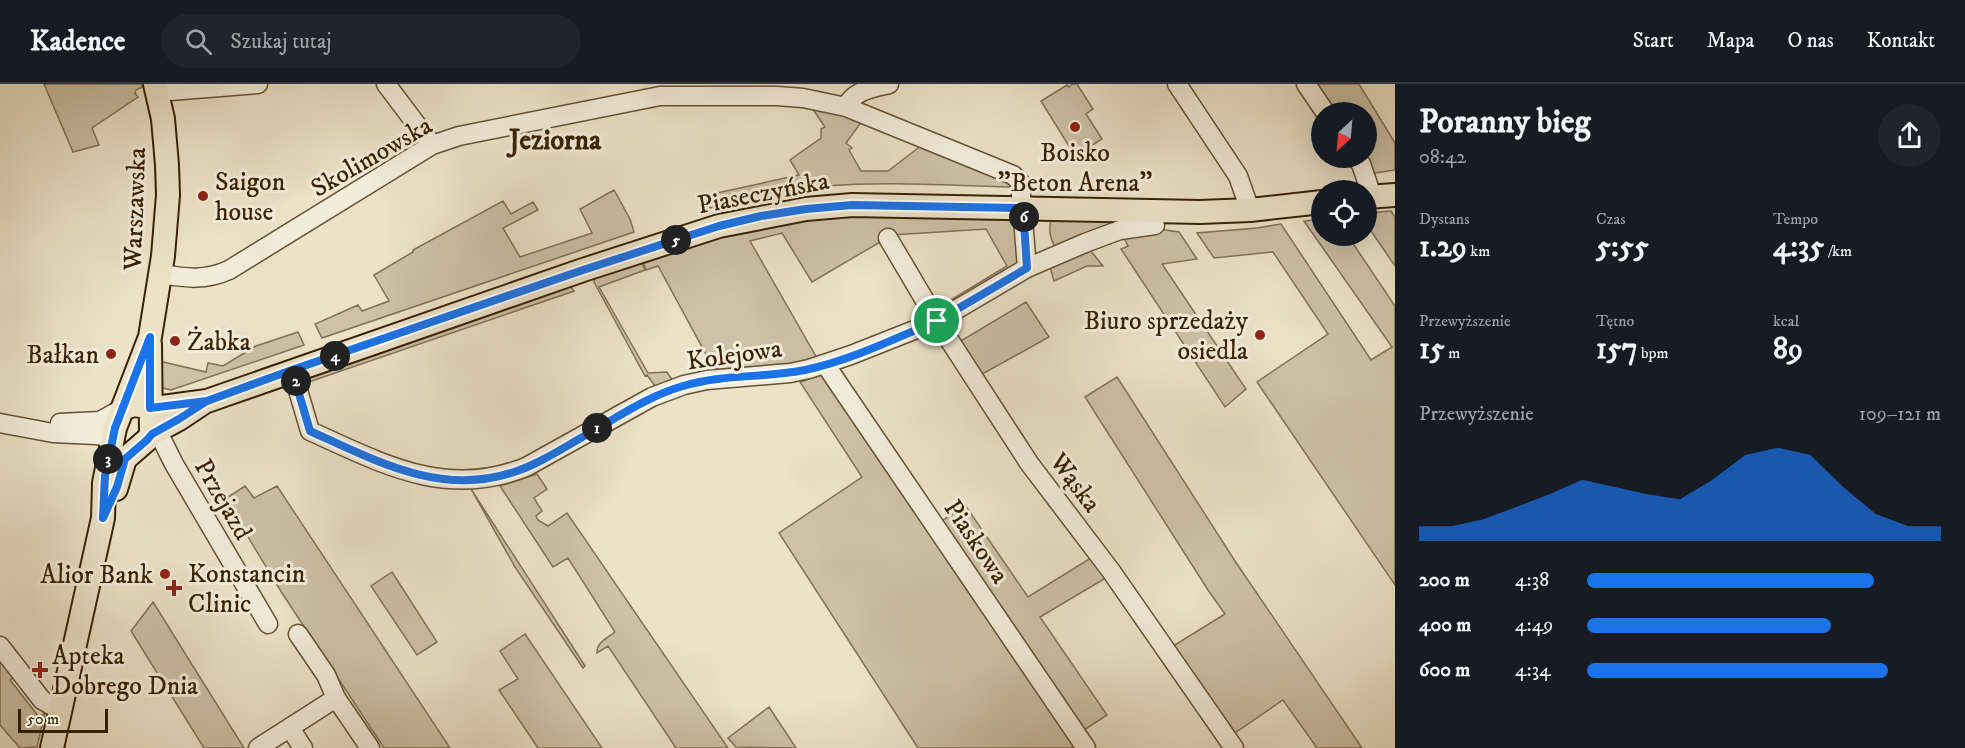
<!DOCTYPE html>
<html lang="pl">
<meta charset="utf-8">
<style>
body{margin:0;font-family:"IM FELL DW Pica",serif;background:#20242c;color:#f1f3f6;height:100vh;display:flex;flex-direction:column;font-size:22px;white-space:nowrap}
*{box-sizing:border-box;margin:0}
p{font-size:20px;color:#9ea1a6}
.icon{flex:none;width:33px;height:33px;fill:none;stroke:currentColor;stroke-width:2;stroke-linecap:round;stroke-linejoin:round}
.map{position:relative;flex:1;overflow:hidden}
.details{display:flex;flex-direction:column;background:#171b24;width:570px}
.details>*{flex:none}
.needle{width:39px;rotate:206deg}
.fabs{position:absolute;left:1311px;top:18px;display:grid;gap:12px}
.fabs a{display:grid;place-items:center;width:66px;height:66px;border-radius:50%;background:#171b24;box-shadow:0 6px 24px #0002;font-size:30px}
.scale{position:absolute;left:18px;bottom:15px;width:90px;box-sizing:border-box;padding-left:6px;border:3px solid #382203;border-top:0;font-size:16px;line-height:21px;white-space:nowrap;color:#382203;-webkit-text-stroke:4px #f2ecdb;paint-order:stroke}
.pin{position:absolute;display:grid;place-items:center;width:51px;height:51px;color:#fff;margin:-26px;border:3px solid #fff;border-radius:50%;box-shadow:0 2px 6px #0007}
.km{position:absolute;width:30px;height:30px;margin:-15px;border-radius:50%;background:#222;color:#fff;font-size:16px;line-height:30px;text-align:center}
.round{display:grid;place-items:center;flex:none;width:63px;height:63px;border-radius:32px;background:#20242c}
.headline{display:flex;align-items:center;justify-content:space-between;height:102px;padding:0 24px}
h1{font-size:33px;font-weight:700;line-height:45px}
.metrics{display:grid;grid-template-columns:repeat(3,1fr);gap:9px;height:102px;padding:6px 24px}
.metrics div{display:grid;align-content:center}
.metrics b{font-size:30px;font-weight:700}
.metrics small{font-size:16px;font-weight:400}
.metrics p{font-size:16px}
.chart{height:168px;padding:12px 24px}
.chart p{display:flex;justify-content:space-between}
.chart svg{width:100%;height:108px;margin-top:6px;fill:#1a73e8;opacity:.7}
ul{padding:0 24px;list-style:none;font-size:20px}
li{display:grid;grid-template-columns:96px 72px 1fr;align-items:center;height:45px}
li i{height:15px;border-radius:8px;background:#1a73e8}
header{display:flex;align-items:center;gap:36px;box-sizing:border-box;height:84px;padding:0 30px;background:#171b24;border-bottom:2px solid #363941}
header strong{font-size:28px}
nav{display:flex;gap:33px;margin-inline-start:auto;font-size:21px}
.search{width:420px;height:54px;background:#20242c;display:flex;align-items:center;gap:15px;box-sizing:border-box;padding:0 21px;border-radius:33px;color:#9ea1a6;font-size:22px}
main{display:flex;flex:1;min-height:0}
.map>svg:first-child{display:block}
.green{fill:#cdc1a7;stroke:#827255;stroke-width:1.5}
.lines{fill:none;stroke-linecap:round;stroke-linejoin:round}
.minor-casing{stroke:#655234;stroke-width:21}
.major-casing{stroke:#382203;stroke-width:26}
.minor{stroke:#f2ecdb;stroke-width:18}
.major{stroke:#ebe2c8;stroke-width:22}
.route-casing{stroke:#fff;stroke-width:12}
.route{stroke:#1a73e8;stroke-width:8}
.poi-dot{fill:#8f2418;stroke:#f2ecdb;stroke-width:2}
.labels{text-anchor:middle;stroke-width:6;stroke-linejoin:round;paint-order:stroke}
.poi-label{font-size:26px;fill:#382203;stroke:#f2ecdb;text-anchor:start}
.street-label{font-size:26px;fill:#382203;stroke:#f2ecdb}
.quarter-label{font-size:28px;font-weight:bold;fill:#382203;stroke:#f2ecdb}
</style>
<header>
<strong>Kadence</strong>
<div class="search"><svg class="icon" aria-label="search" viewBox="0 0 24 24"><circle cx="10" cy="10" r="6"/><path d="M15 15l6 6"/></svg>Szukaj tutaj</div>
<nav><a>Start</a><a>Mapa</a><a>O nas</a><a>Kontakt</a></nav>
</header>
<main>
<div class="map">
<svg width="1395" height="664" viewBox="0 0 1395 664">
<rect width="100%" height="100%" fill="#ebe2c8"/>
<filter id="stains"><feTurbulence type="fractalNoise" baseFrequency=".00333" numOctaves="4"/><feColorMatrix values="0 0 0 0 .2 0 0 0 0 .09 0 0 0 0 .02 0 0 0 .5 -.17"/></filter>
<radialGradient id="worn" r=".72"><stop offset=".6" stop-color="#630" stop-opacity="0"/><stop offset="1" stop-color="#630" stop-opacity=".3"/></radialGradient>
<path class="green" d="M44 0H141L142 3 136 6 135 9 138 13 92 44 99 61 73 68Z
M1073 0H1077L1093 25 1086 30 1102 55 1075 72 1041 17 1067 1 1069 3Z
M1310 0H1359L1395 59V86L1369 90 1366 74V28H1329Z
M810 21 863 36 846 59 852 64 849 66 861 87H888L922 61 1012 98 1015 103C953 102 889 97 827 102 787 104 748 116 710 124L703 112 799 91 790 76 821 54V45L825 43Z
M614 106 630 135 634 148 322 254 315 240 358 221 362 227 389 217 374 191 413 168V166L503 117 511 130 533 118 538 126 503 144 520 173 592 149 580 125Z
M1391 127 1395 133V182L1367 141V129Z
M824 131 1015 134 1018 181 940 226 936 221 941 222 1007 182 986 145 892 151 812 198 782 149 750 157 818 276 779 284 714 285 658 182 646 186 642 175 717 152Z
M1052 133 1163 137 1057 166C1050 156 1048 144 1052 133Z
M1321 135 1322 152H1348L1395 222V501L1257 298 1328 250 1273 168 1214 174 1197 149 1257 144 1281 140 1371 276 1392 263 1304 137Z
M1159 145 1179 148 1197 175 1162 180 1246 305 1225 323 1121 165 1128 162 1123 152Z
M1090 166 1103 182H1087L1054 197 1050 183Z
M641 176 645 186 599 203 648 289 667 288 673 297 657 302H655L647 291 645 292 594 198 595 193Z
M569 200 574 207 303 300 306 292Z
M1026 218 1049 253 977 293 959 258Z
M298 248 304 261 171 306 162 304 158 300 159 277 206 288 208 279 223 282 256 262Z
M826 289 1080 664H918L779 449 862 393 800 298Z
M1117 293 1235 477 1362 664H1317L1283 616 1232 651 1170 564 1225 530 1208 506 1085 313Z
M537 390 547 405 534 414 542 427 536 432 538 436 548 442 567 429 728 664H676L608 562 597 569C596 558 608 554 615 548L568 474 553 483 500 402Z
M245 402 254 414 277 402 450 664H384L282 509 225 415Z
M471 405 585 582 583 584 515 483Z
M965 421 1028 513 1094 472 1109 492 1040 533 1107 631 1081 648 939 439Z
M392 488 437 558 417 571 371 502Z
M153 518 244 664H204L131 547Z
M525 550 602 664H538L499 606 518 595 500 567Z
M0 574 17 590 10 596 39 633 45 629 37 663 20 664 0 641Z
M769 623 796 664 736 663 728 654Z"/>
<g class="lines">
<defs>
<path id="minor" d="M386 0 432 61
M1177 0 1238 92 1250 126
M1306 0 1325 28
M157 8 258 0
M846 23C854 6 873 4 889 0
M1356 74 1361 80 1372 112
M888 154 937 237 1029 379 1111 487 1234 664
M161 190C186 194 205 197 229 186L432 61 459 52 660 12H777L803 14 846 23 1013 91 1020 98 1027 184
M825 280 1086 664
M292 286 310 347C383 380 446 415 526 383L652 313 684 301 707 296 790 289 809 285 851 271 937 237 1027 184 1085 159 1120 146 1155 141
M0 339 53 349 96 351 113 354
M60 339 100 337 122 325
M157 346 174 380 268 540
M298 550 326 591 336 614 370 664
M0 562 42 616 61 627
M290 644 303 664
M258 664 336 614"/>
<path id="major" d="M1366 113 1395 111
M122 325 134 321 155 324 207 317 583 186 719 142 806 125 852 121 1200 128 1250 126 1322 118
M151 350 179 335 203 319
M116 405 125 375 148 355 151 350 150 260
M52 664 103 434 104 399 115 344 150 253 163 172 168 111 167 81 163 35 155 0"/>
</defs>
<use href="#minor" class="minor-casing"/>
<use href="#major" class="major-casing"/>
<use href="#minor" class="minor"/>
<use href="#major" class="major"/>
</g>
<g class="lines">
<defs>
<path id="route" d="M937 237C896 254 849 277 805 286 765 294 723 290 683 302 648 312 618 333 586 351 563 364 539 380 514 388 441 413 374 376 310 347L292 286 207 317 150 324V253L115 344 105 392 103 434 117 403 125 375 147 356 152 350 179 335 207 317 292 286 583 186 719 142 761 132 806 125 852 121 1023 124 1027 184 937 237"/>
</defs>
<use href="#route" class="route-casing"/>
<use href="#route" class="route"/>
</g>
<g class="poi-dot">
<circle cx="1075" cy="43" r="6"/>
<circle cx="203" cy="112" r="6"/>
<circle cx="1260" cy="251" r="6"/>
<circle cx="175" cy="257" r="6"/>
<circle cx="111" cy="270" r="6"/>
<circle cx="165" cy="490" r="6"/>
<path d="M171 495h6v6h6v6h-6v6h-6v-6h-6v-6h6z"/>
<path d="M37 577h6v6h6v6h-6v6h-6v-6h-6v-6h6z"/>
</g>
<g class="labels">
<g class="poi-label">
<text x="1075" y="77" text-anchor="middle">Boisko<tspan x="1075" dy="30">"Beton Arena"</tspan></text>
<text x="215" y="106">Saigon<tspan x="215" dy="30">house</tspan></text>
<text x="1248" y="245" text-anchor="end">Biuro sprzedaży<tspan x="1248" dy="30">osiedla</tspan></text>
<text x="187" y="266">Żabka</text>
<text x="99" y="279" text-anchor="end">Bałkan</text>
<text x="188" y="498">Konstancin<tspan x="188" dy="30">Clinic</tspan></text>
<text x="153" y="499" text-anchor="end">Alior Bank</text>
<text x="52" y="580">Apteka<tspan x="52" dy="30">Dobrego Dnia</tspan></text>
</g>
<g class="street-label">
<text transform="translate(371 72) rotate(-30)" y="9">Skolimowska</text>
<text transform="translate(763 108) rotate(-11)" y="9">Piaseczyńska</text>
<text transform="translate(134 125) rotate(-88)" y="9">Warszawska</text>
<text transform="translate(734 270) rotate(-8)" y="9">Kolejowa</text>
<text transform="translate(1076 398) rotate(53)" y="9">Wąska</text>
<text transform="translate(224 415) rotate(60)" y="9">Przejazd</text>
<text transform="translate(977 457) rotate(56)" y="9">Piaskowa</text>
</g>
<g class="quarter-label">
<text x="555" y="65">Jeziorna</text>
</g>
</g>
<rect width="100%" height="100%" filter="url(#stains)"/>
<rect width="100%" height="100%" fill="url(#worn)"/>
</svg>
<div class="fabs">
<a><svg class="needle" viewBox="-14 -14 28 28"><path d="M0-13l5 13h-10z" fill="#e53935"/><path d="M0 13l5-13h-10z" fill="#9ea1a6"/></svg></a>
<a><svg class="icon" aria-label="locate" viewBox="0 0 24 24"><circle cx="12" cy="12" r="6"/><path d="M12 2v4M12 18v4M2 12h4M18 12h4"/></svg></a>
</div>
<div class="scale">50 m</div>
<div class="pin" style="left:937px;top:237px;background:#1e9e55"><svg class="icon" aria-label="arrive" viewBox="0 0 24 24"><path d="M6 21V4h12l-3 4 3 4H6"/></svg></div>
<b class="km" style="left:597px;top:344px">1</b>
<b class="km" style="left:296px;top:297px">2</b>
<b class="km" style="left:108px;top:375px">3</b>
<b class="km" style="left:335px;top:272px">4</b>
<b class="km" style="left:676px;top:156px">5</b>
<b class="km" style="left:1024px;top:133px">6</b>
</div>
<section class="details">
<div class="headline"><div><h1>Poranny bieg</h1><p>08:42</p></div><a class="round"><svg class="icon" aria-label="share" viewBox="0 0 24 24"><path d="M12 15V3M7 8l5-5 5 5M5 13v7h14v-7"/></svg></a></div>
<div class="metrics">
<div><p>Dystans</p><b>1.29<small> km</small></b></div>
<div><p>Czas</p><b>5:55</b></div>
<div><p>Tempo</p><b>4:35<small> /km</small></b></div>
</div>
<div class="metrics">
<div><p>Przewyższenie</p><b>15<small> m</small></b></div>
<div><p>Tętno</p><b>157<small> bpm</small></b></div>
<div><p>kcal</p><b>89</b></div>
</div>
<div class="chart"><p><span>Przewyższenie</span>109–121 m</p>
<svg viewBox="0 0 160 44" preserveAspectRatio="none"><path d="M0 44V38L10 38L20 35L30 30L40 25L50 19L60 22L70 25L80 27L90 19L100 9L110 6L120 9L130 22L140 33L150 38L160 38V44z"/></svg>
</div>
<ul>
<li><b>200 m</b>4:38<i style="width:81%"></i></li>
<li><b>400 m</b>4:49<i style="width:69%"></i></li>
<li><b>600 m</b>4:34<i style="width:85%"></i></li>
</ul>
</section>
</main>
